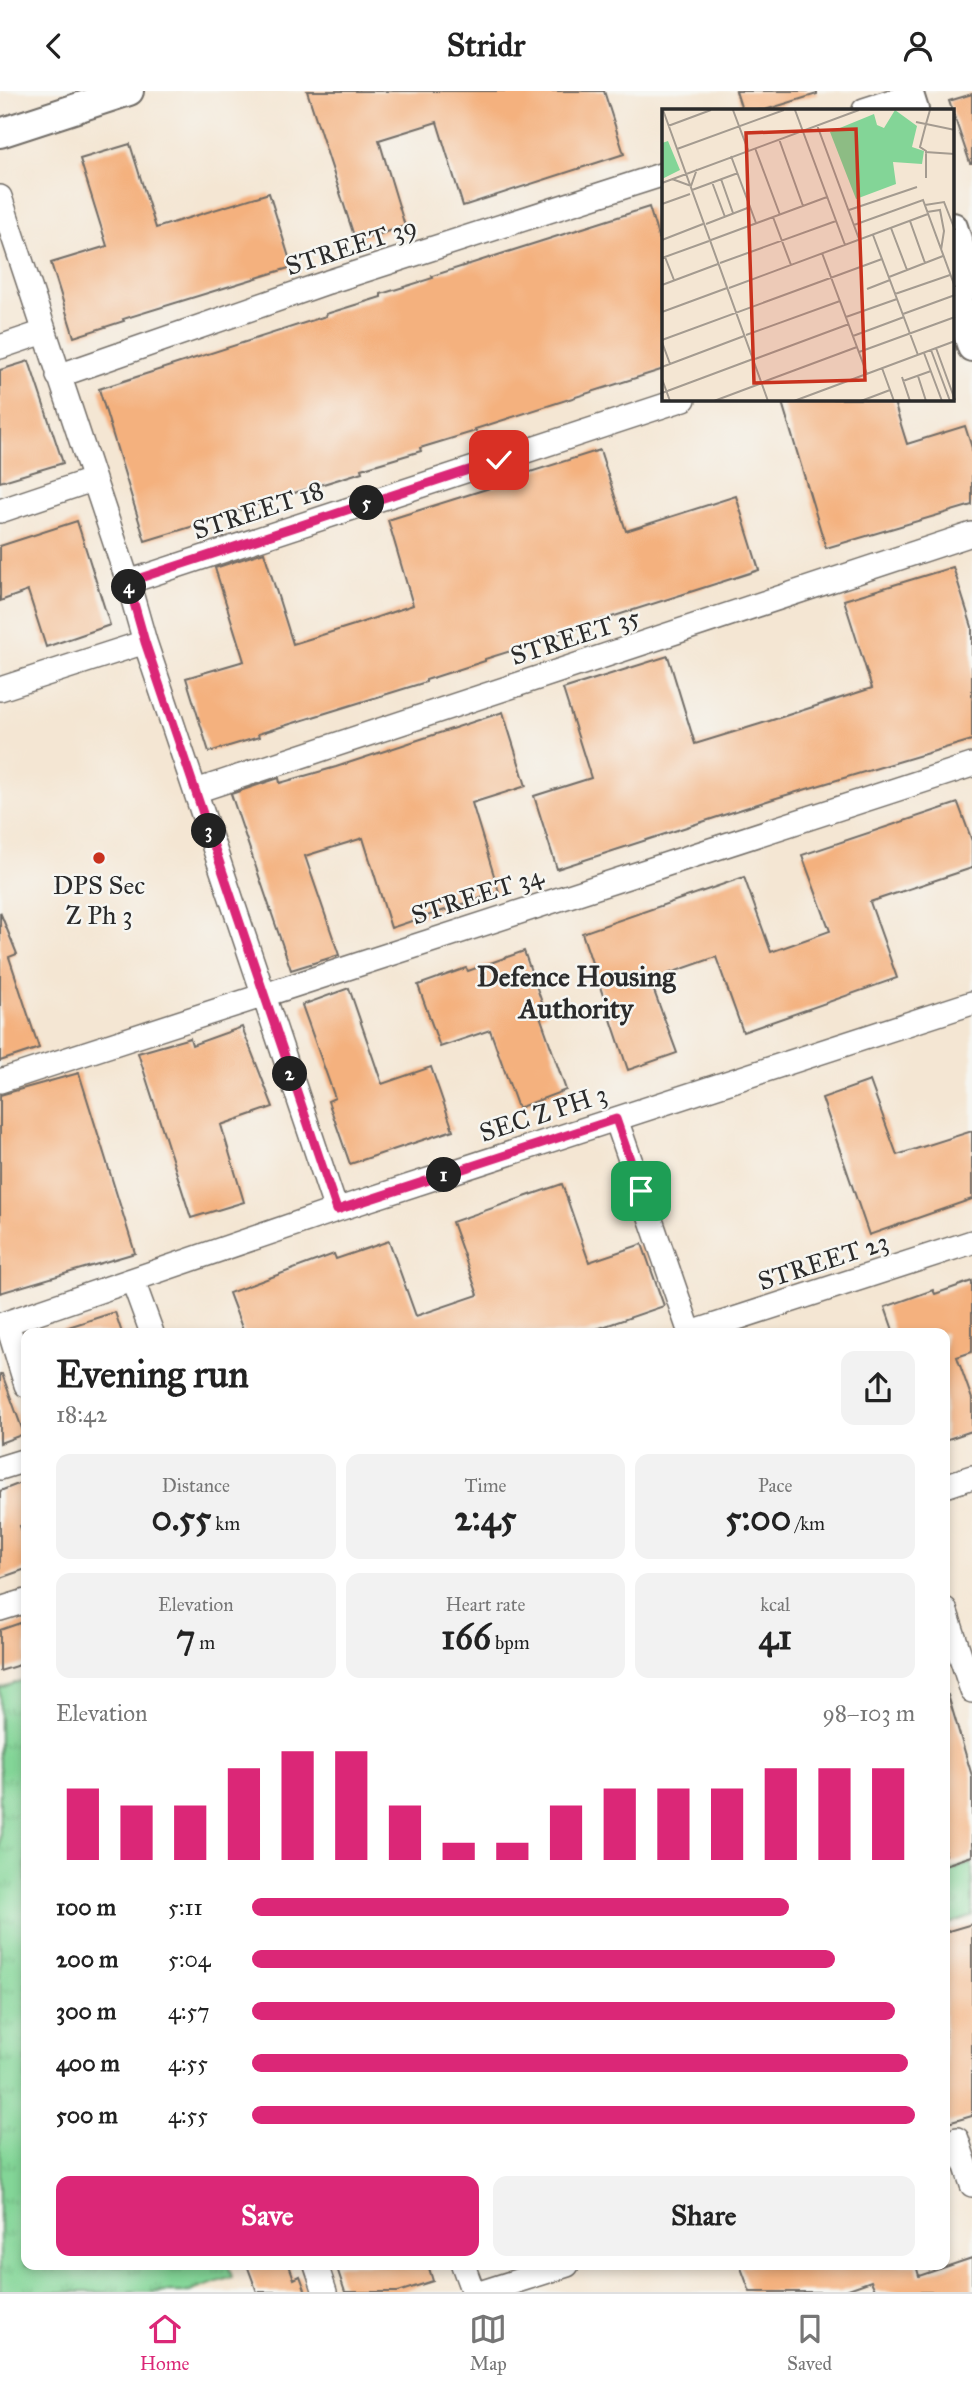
<!DOCTYPE html>
<meta charset="utf-8">
<style>
body{margin:0;font-family:"IM FELL Great Primer",serif;background:#f2f2f2;color:#222;height:100vh;display:flex;flex-direction:column;font-size:26px;white-space:nowrap}
*{box-sizing:border-box;margin:0}
p{font-size:23px;color:#767676}
.icon{flex:none;width:38px;height:38px;fill:none;stroke:currentColor;stroke-width:2;stroke-linecap:round;stroke-linejoin:round}
.map{position:relative;flex:1;overflow:hidden}
.side{position:absolute;left:21px;top:1237px;width:929px;height:942px;display:flex;flex-direction:column;background:#fff;border-radius:14px;box-shadow:0 4px 10px #0003}
.side>*{flex:none}
.pin{position:absolute;display:grid;place-items:center;width:60px;height:60px;color:#fff;margin:-30px;border-radius:14px;box-shadow:0 4px 10px #0006}
.km{position:absolute;width:35px;height:35px;margin:-18px;border-radius:50%;background:#222;color:#fff;font-size:19px;line-height:35px;text-align:center}
.round{display:grid;place-items:center;flex:none;width:74px;height:74px;border-radius:14px;background:#f2f2f2}
.headline{display:flex;align-items:center;justify-content:space-between;height:119px;padding:0 35px}
h1{font-size:38px;font-weight:800;line-height:52px}
.metrics{display:grid;grid-template-columns:repeat(3,1fr);gap:10px;height:119px;padding:7px 35px}
.metrics div{display:grid;align-content:center;border-radius:14px;background:#f2f2f2;text-align:center}
.metrics b{font-size:35px;font-weight:800}
.metrics small{font-size:19px;font-weight:400}
.metrics p{font-size:19px}
.chart{height:196px;padding:14px 35px}
.chart p{display:flex;justify-content:space-between}
.chart svg{width:100%;height:126px;margin-top:7px;stroke:#db2777;stroke-width:6}
.cta{display:flex;gap:14px;margin-top:auto;padding:14px 35px}
.cta a{flex:1;height:80px;border-radius:14px;background:#db2777;color:#fff;font-size:28px;font-weight:800;line-height:80px;text-align:center}
.cta a+a{background:#f2f2f2;color:#222}
ul{padding:0 35px;list-style:none;font-size:23px}
li{display:grid;grid-template-columns:112px 84px 1fr;align-items:center;height:52px}
li i{height:18px;border-radius:9px;background:#db2777}
header{display:flex;justify-content:space-between;align-items:center;height:91px;padding:0 35px;background:#fff;font-size:32px;font-weight:800}
.tab-bar{display:flex;justify-content:space-around;align-items:center;height:98px;border-top:2px solid #e0e0e0;background:#fff;font-size:19px;color:#767676}
.tab-bar a{display:grid;justify-items:center;gap:4px}
.tab-bar .on{color:#db2777}
.map>svg:first-child{display:block}
.grass{fill:url(#grass-tufts);stroke:#578061;stroke-width:2}
.building{fill:#f4b17e}
.lines{fill:none;stroke-linecap:round;stroke-linejoin:round}
.minor-casing{stroke:#716c66;stroke-width:26}
.major-casing{stroke:#716c66;stroke-width:32}
.minor{stroke:#fff;stroke-width:23}
.major{stroke:#fff;stroke-width:28}
.route-casing{stroke:#fff;stroke-width:14}
.route{stroke:#db2777;stroke-width:9}
.poi-dot{fill:#c8321e;stroke:#f6f6f2;stroke-width:2.5}
.labels{text-anchor:middle;stroke-width:5;stroke-linejoin:round;paint-order:stroke}
.street-label{font-size:26px;fill:#2b2b2b;stroke:#f6f6f2}
.poi-label{font-size:26px;fill:#2b2b2b;stroke:#f6f6f2}
.neighbourhood-label{font-size:28px;font-weight:bold;fill:#2b2b2b;stroke:#f6f6f2}
.inset-road{fill:none;stroke:#a49b90;stroke-width:2}
.view{fill:#c8321e;fill-opacity:0.15;stroke:#c8321e;stroke-width:3.5}
.inset-edge{fill:none;stroke:#2b2b2b;stroke-width:3.5}
</style>
<header><svg class="icon" aria-label="back" viewBox="0 0 24 24"><path d="M15 5l-7 7 7 7"/></svg>Stridr<svg class="icon" aria-label="person" viewBox="0 0 24 24"><circle cx="12" cy="8" r="4"/><path d="M4 21q1-7 8-7t8 7"/></svg></header>
<div class="map">
<svg width="972" height="2201" viewBox="0 0 972 2201">
<defs>
<pattern id="grass-tufts" width="24" height="20" patternUnits="userSpaceOnUse" patternTransform="scale(1.75)"><rect width="24" height="20" fill="#83d597"/><path d="M3 7l-1-3M5 7V3M7 7l1-3M15 17l-1-3M17 17v-4M19 17l1-3" fill="none" stroke="#71b782"/></pattern>
</defs>
<rect width="100%" height="100%" fill="#f6f6f2"/>
<filter id="ink" filterUnits="userSpaceOnUse"><feTurbulence type="fractalNoise" baseFrequency=".0143" numOctaves="2"/><feDisplacementMap in="SourceGraphic" scale="14" xChannelSelector="R" yChannelSelector="G"/><feConvolveMatrix kernelMatrix="1 2 1 2 8 2 1 2 1" color-interpolation-filters="sRGB"/></filter>
<filter id="wash" filterUnits="userSpaceOnUse"><feTurbulence type="fractalNoise" baseFrequency=".00686" numOctaves="4" result="noise"/><feDisplacementMap in="SourceGraphic" scale="28" xChannelSelector="R" yChannelSelector="G"/><feGaussianBlur stdDeviation="1.57" result="paint"/><feColorMatrix in="noise" values="0 0 0 0 0 0 0 0 0 0 0 0 0 0 0 0 0 1.4 0 .05"/><feComposite in="paint" operator="in"/></filter>
<g filter="url(#wash)">
<rect width="100%" height="100%" fill="#f4e6d3"/>
<path class="grass" d="M26 1588V2174H228L232 2186 189 2201H0V1597Z
M972 1772V1825L945 1834V1781Z"/>
<g id="blocks">
<path class="building" d="M307 0H604L624 63 463 115 437 31 379 49 405 135 356 151Z
M736 0H817V3L765 19H742Z
M972 3V72H970L949 10Z
M130 53 156 137 269 102 292 176 123 228 124 230 74 246 51 172 107 155 80 68Z
M649 116 664 165V278L475 338 476 340 420 357 421 360 361 378 362 381 194 433V435L145 450 99 298 326 225V223L381 206V203L433 187 432 185Z
M29 270 63 372 0 391V279Z
M781 308H893L907 353 965 335 972 357V414L826 457Z
M600 359 626 440 736 405 759 479 539 549 540 551 485 568V570L426 589V591L258 643 259 646 209 661 186 587 244 570 215 477 264 461 293 553 354 534 413 514 388 429 496 395 495 392Z
M77 430 110 534 46 556 28 500 0 510V455Z
M953 476 972 536V649L773 708 557 778 534 705 591 687 563 598 668 565 695 653 760 633 872 597 844 509Z
M503 621 526 695 472 712 499 801 391 837 363 747 305 765 339 864 291 879 231 703 279 687 280 692 336 676Z
M958 712 972 750V777L870 811 897 887 743 941 716 866 650 889 677 962 628 979 582 842 744 786 771 861 830 840 802 764Z
M0 821 17 863 9 866 39 957 0 970Z
M524 860 546 923 540 925 566 999 518 1017 490 939 440 956 418 894 466 877 468 880Z
M349 897 382 993 431 976 453 1039 350 1073 328 1010 335 1007 302 914Z
M242 936 273 1016 221 1034 244 1111 191 1127 138 962 190 947 192 954Z
M79 982 135 1162 0 1202V1004Z
M870 990 897 1064 972 1040V1108L869 1144 822 1007Z
M562 1093 589 1171 642 1153 664 1215 585 1242H244L229 1202 334 1163 336 1168 389 1150 416 1225 478 1204 452 1131Z
M972 1190V1261L957 1266 972 1308V1340L945 1349V1242H894L885 1216 933 1199 935 1203Z
M115 1221 122 1242H56V1240Z
M0 1283H2L24 1343 0 1352Z
M26 1390V1432L20 1435 26 1451V1478L0 1487V1400Z
M26 1530V1572L0 1580V1539Z
M948 1604 972 1685V1765L945 1774V1605Z
M972 1833V2025L948 2032 945 2021V1841Z
M972 2167V2201H876L871 2190 840 2201H750L740 2174H916L919 2185Z
M247 2174H289L294 2188 300 2185 306 2201H257Z
M336 2174H428L433 2190 398 2201H345Z"/>
</g>
</g>
<g filter="url(#ink)">
<use href="#blocks" fill-opacity="0" stroke="#716c66" stroke-width="2"/>
<g class="lines">
<defs>
<path id="minor" d="M864 19 892 10
M0 106 128 491 145 551 336 1119
M0 256 44 241
M58 285 328 191 664 83
M0 420 92 389
M128 491 684 308
M0 598 145 551
M196 700 972 443
M0 990 972 674
M616 1028 690 1242
M133 1190 152 1242
M7 1232 26 1294
M0 1234 336 1119 972 912
M691 1242 972 1151
M0 1377 26 1369
M945 1395 972 1386
M0 1518 26 1510
M945 1518 972 1600
M957 2048 972 2094
M316 2174 325 2201
M463 2174 473 2201
M483 2201 567 2174"/>
<path id="major" d="M908 0 914 19
M0 42 129 0
M953 136 972 195
M953 197 972 256"/>
</defs>
<use href="#minor" class="minor-casing"/>
<use href="#major" class="major-casing"/>
<use href="#minor" class="minor"/>
<use href="#major" class="major"/>
</g>
</g>
<g class="lines" filter="url(#ink)">
<defs>
<path id="route" d="M499 369 128 491 145 551 337 1119 616 1028 641 1100"/>
</defs>
<use href="#route" class="route-casing"/>
<use href="#route" class="route"/>
</g>
<circle class="poi-dot" cx="99" cy="767" r="7"/>
<g class="labels">
<g class="street-label">
<text transform="translate(351 155) rotate(-18)" y="9">STREET 39</text>
<text transform="translate(258 419) rotate(-18)" y="9">STREET 18</text>
<text transform="translate(575 545) rotate(-18)" y="9">STREET 35</text>
<text transform="translate(477 804) rotate(-18)" y="9">STREET 34</text>
<text transform="translate(543 1022) rotate(-18)" y="9">SEC Z PH 3</text>
<text transform="translate(823 1170) rotate(-18)" y="9">STREET 23</text>
</g>
<g class="poi-label">
<text x="99" y="803">DPS Sec<tspan x="99" dy="30">Z Ph 3</tspan></text>
</g>
<g class="neighbourhood-label">
<text x="576" y="895">Defence Housing<tspan x="576" dy="32">Authority</tspan></text>
</g>
</g>
<g transform="translate(662 18)">
<rect width="292" height="292" fill="#f4e6d3"/>
<path d="M233 1 255 17 250 38 262 42 260 55 231 53 234 75 194 90 168 23 212 5 215 16 222 19ZM6 32 18 61 0 70V34Z" fill="#83d597"/>
<path class="inset-road" d="M1 1 106 292M71 1 86 41M133 1 183 136M268 1 264 15 293 21M254 13 264 15 258 38 264 42V69M155 16 197 130M6 17 49 1M117 30 141 97M93 39 118 106M15 40 122 1M263 43 293 45M69 47 94 114M10 70 29 77 35 60M59 70 71 104M50 73 63 108M0 74 197 1M30 81 76 64M0 95 28 85M263 96 282 93 293 121M187 101 255 78M265 103 278 101 282 122 279 141M111 108 129 156M248 112 263 154M44 115 88 98M192 116 261 91 293 178M229 119 245 161M211 126 256 246M0 131 41 115M49 131 165 88M160 144 205 265M3 148 12 171M0 149 47 132M58 154 174 112M227 168 281 147M0 176 56 155M67 179 266 105M205 180 228 171M233 185 288 166M0 203 65 179M241 205 293 186M184 208 235 190M84 226 178 192M191 227 242 208M0 231 220 150M0 233 8 255M274 239 293 291M269 241 288 292M197 243 293 208M262 244 280 292M93 250 187 215M0 258 82 227M220 259 232 292M256 267 264 292M240 268 248 292M0 270 8 292M241 272 269 262M101 273 195 238M0 284 91 250M52 292 100 274M132 292 293 232M199 292 228 281"/>
<path class="view" d="M194 20 203 271 92 274 84 24Z"/>
<rect width="292" height="292" class="inset-edge"/>
</g>
</svg>
<div class="pin" style="left:641px;top:1100px;background:#1e9e55"><svg class="icon" aria-label="arrive" viewBox="0 0 24 24"><path d="M6 21V4h12l-3 4 3 4H6"/></svg></div>
<div class="pin" style="left:499px;top:369px;background:#d93025"><svg class="icon" aria-label="check" viewBox="0 0 24 24"><path d="M5 12l5 5 9-10"/></svg></div>
<b class="km" style="left:444px;top:1084px">1</b>
<b class="km" style="left:290px;top:983px">2</b>
<b class="km" style="left:209px;top:740px">3</b>
<b class="km" style="left:129px;top:496px">4</b>
<b class="km" style="left:367px;top:412px">5</b>
<section class="side">
<div class="headline"><div><h1>Evening run</h1><p>18:42</p></div><a class="round"><svg class="icon" aria-label="share" viewBox="0 0 24 24"><path d="M12 15V3M7 8l5-5 5 5M5 13v7h14v-7"/></svg></a></div>
<div class="metrics">
<div><p>Distance</p><b>0.55<small> km</small></b></div>
<div><p>Time</p><b>2:45</b></div>
<div><p>Pace</p><b>5:00<small> /km</small></b></div>
</div>
<div class="metrics">
<div><p>Elevation</p><b>7<small> m</small></b></div>
<div><p>Heart rate</p><b>166<small> bpm</small></b></div>
<div><p>kcal</p><b>41</b></div>
</div>
<div class="chart"><p><span>Elevation</span>98–103 m</p>
<svg viewBox="0 0 160 44" preserveAspectRatio="none"><path d="M5 44V19M15 44V25M25 44V25M35 44V12M45 44V6M55 44V6M65 44V25M75 44V38M85 44V38M95 44V25M105 44V19M115 44V19M125 44V19M135 44V12M145 44V12M155 44V12"/></svg>
</div>
<ul>
<li><b>100 m</b>5:11<i style="width:81%"></i></li>
<li><b>200 m</b>5:04<i style="width:88%"></i></li>
<li><b>300 m</b>4:57<i style="width:97%"></i></li>
<li><b>400 m</b>4:55<i style="width:99%"></i></li>
<li><b>500 m</b>4:55<i style="width:100%"></i></li>
</ul>
<div class="cta"><a>Save</a><a>Share</a></div>
</section>
</div>
<nav class="tab-bar">
<a class="on"><svg class="icon" aria-label="home" viewBox="0 0 24 24"><path d="M3 11l9-7 9 7M6 9v11h12V9"/></svg>Home</a>
<a><svg class="icon" aria-label="map" viewBox="0 0 24 24"><path d="M3 6l6-2 6 2 6-2v14l-6 2-6-2-6 2zM9 4v14M15 6v14"/></svg>Map</a>
<a><svg class="icon" aria-label="saved" viewBox="0 0 24 24"><path d="M7 4h10v16l-5-4-5 4z"/></svg>Saved</a>
</nav>
